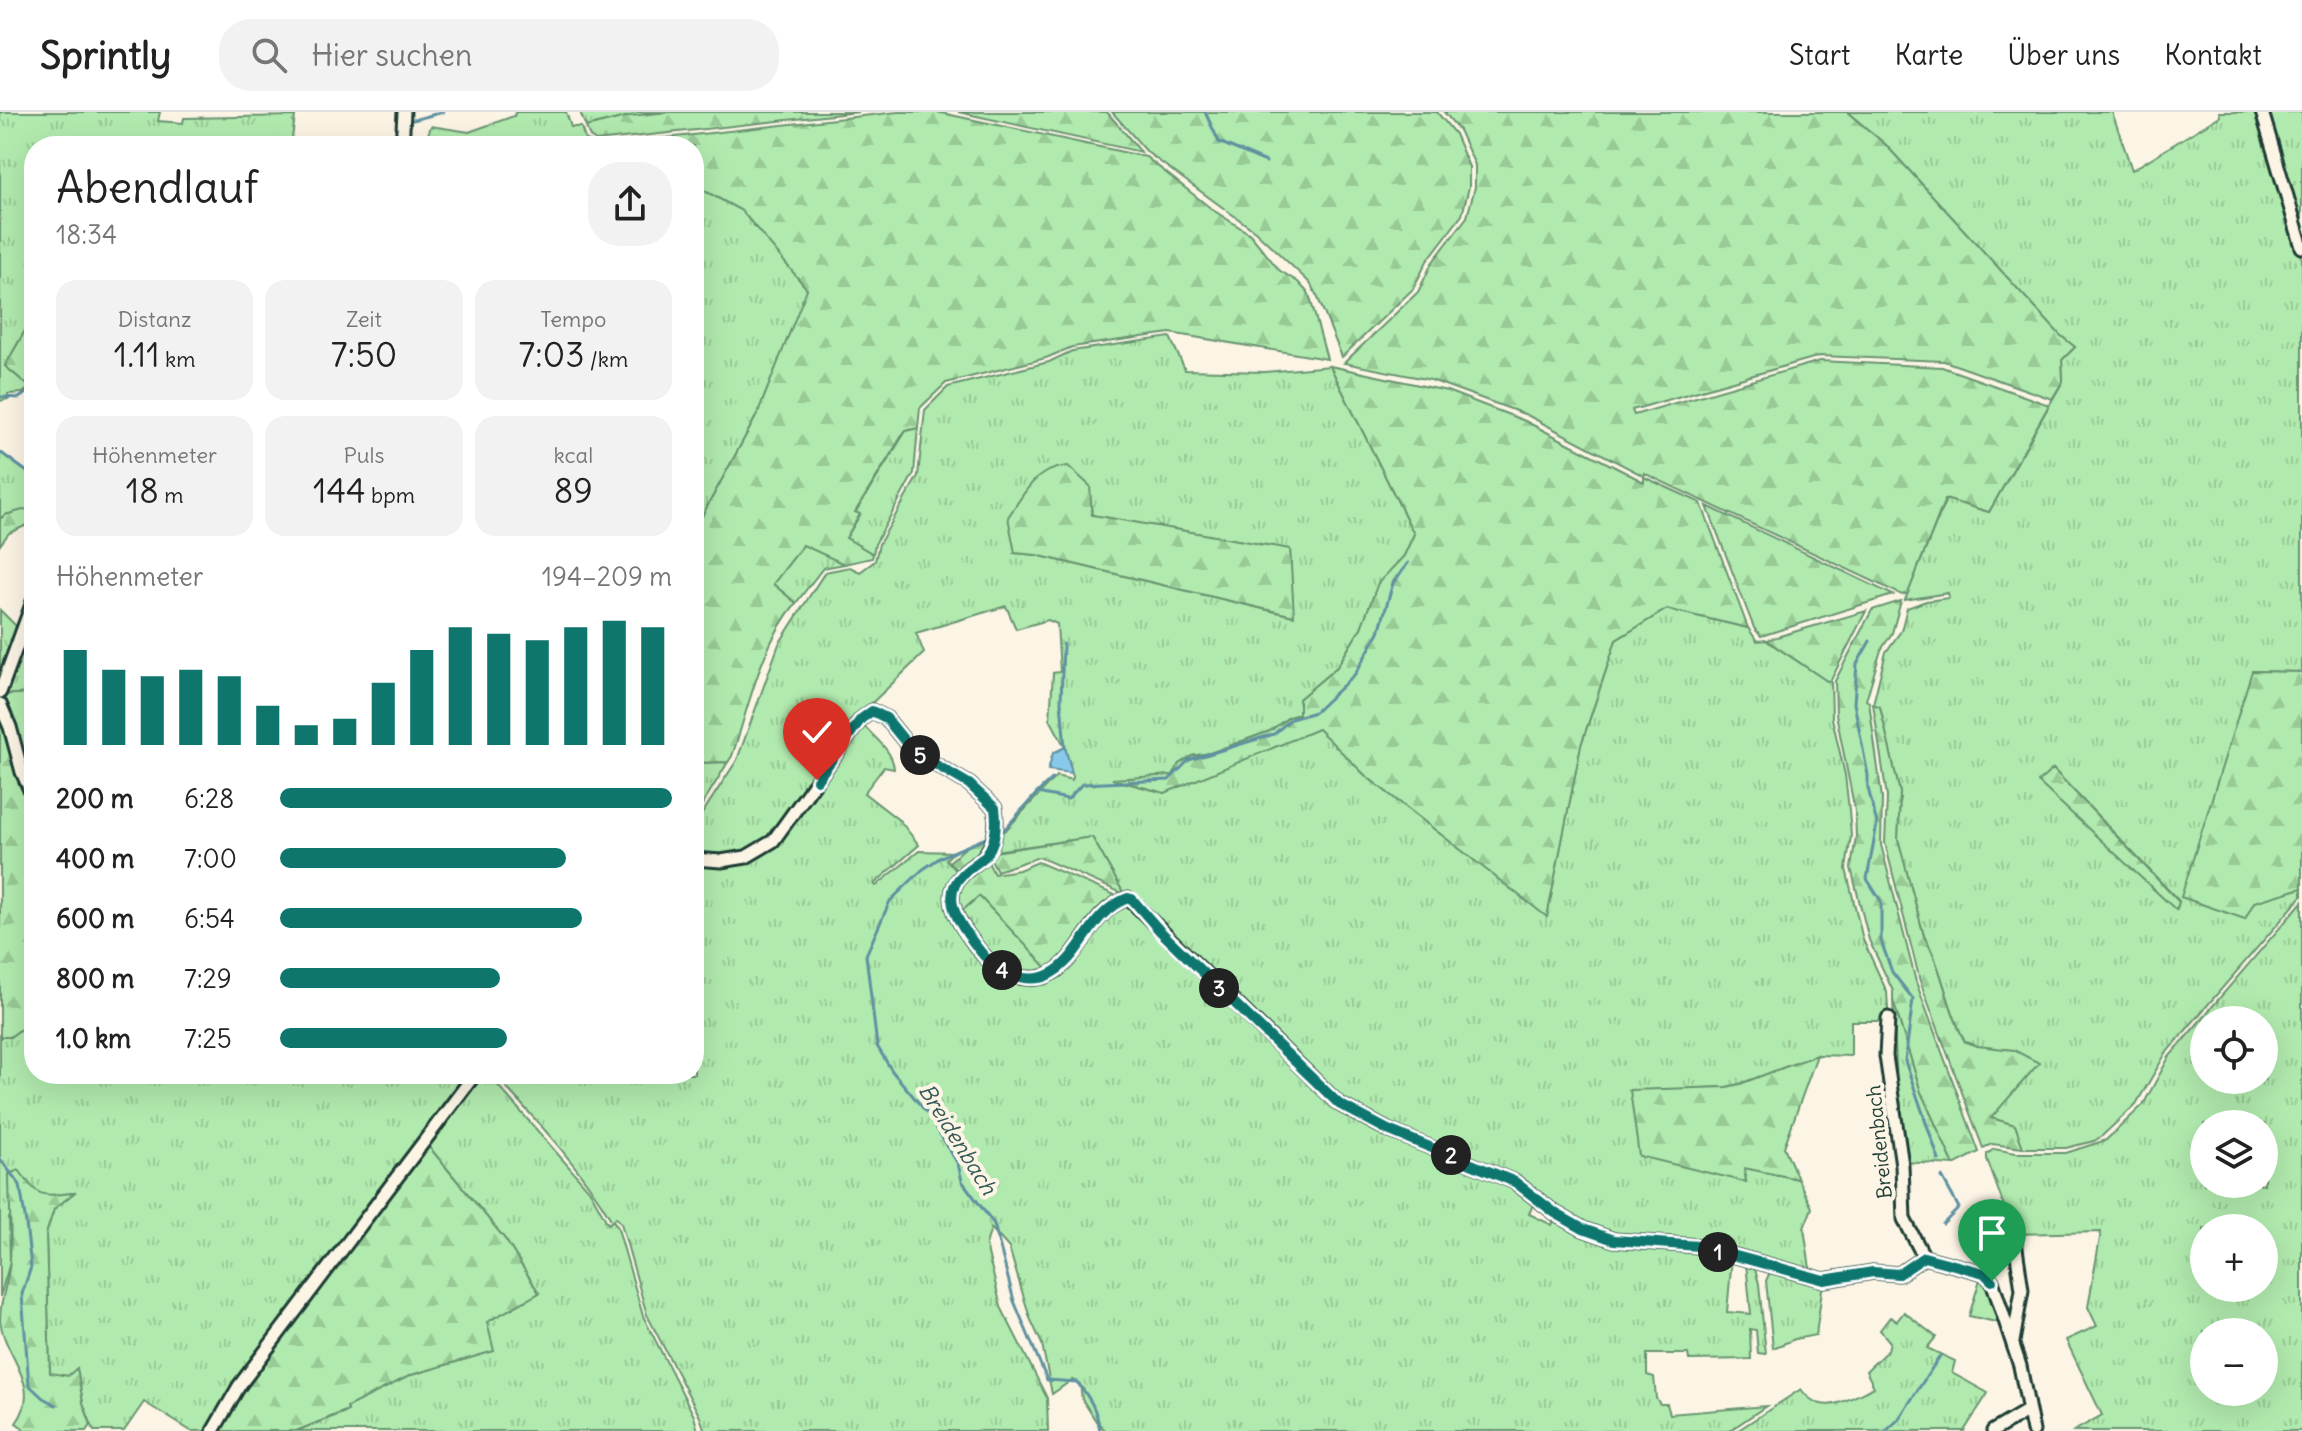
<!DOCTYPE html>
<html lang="de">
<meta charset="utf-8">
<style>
body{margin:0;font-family:Delius,sans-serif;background:#f2f2f2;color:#222;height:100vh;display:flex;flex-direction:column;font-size:30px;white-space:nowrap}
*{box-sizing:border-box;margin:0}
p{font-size:26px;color:#767676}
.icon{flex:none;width:44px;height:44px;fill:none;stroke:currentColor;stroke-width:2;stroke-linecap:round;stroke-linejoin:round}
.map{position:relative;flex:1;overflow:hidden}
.drawer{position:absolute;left:24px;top:24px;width:680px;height:948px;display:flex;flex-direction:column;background:#fff;border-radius:32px;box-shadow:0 8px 32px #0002}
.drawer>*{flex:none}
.fabs{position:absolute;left:2190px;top:894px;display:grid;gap:16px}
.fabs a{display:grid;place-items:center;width:88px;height:88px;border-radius:50%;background:#fff;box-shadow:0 8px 32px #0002;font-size:40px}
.pin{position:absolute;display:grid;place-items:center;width:68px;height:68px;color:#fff;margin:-82px -34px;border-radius:50% 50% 50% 0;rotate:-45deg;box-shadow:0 0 8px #0007}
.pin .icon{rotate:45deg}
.km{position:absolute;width:40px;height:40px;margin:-20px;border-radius:50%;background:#222;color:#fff;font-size:22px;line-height:40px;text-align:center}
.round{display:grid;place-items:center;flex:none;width:84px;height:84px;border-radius:32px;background:#f2f2f2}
.head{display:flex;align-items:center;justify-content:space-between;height:136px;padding:0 32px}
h1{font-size:44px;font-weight:600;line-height:60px}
.metrics{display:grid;grid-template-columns:repeat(3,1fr);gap:12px;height:136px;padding:8px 32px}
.metrics div{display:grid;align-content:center;border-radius:20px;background:#f2f2f2;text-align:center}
.metrics b{font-size:34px;font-weight:600}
.metrics small{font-size:22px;font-weight:400}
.metrics p{font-size:22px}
.chart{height:224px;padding:16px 32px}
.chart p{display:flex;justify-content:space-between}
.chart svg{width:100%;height:144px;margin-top:8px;stroke:#0f766e;stroke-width:6}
ul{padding:0 32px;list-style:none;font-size:26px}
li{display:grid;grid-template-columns:128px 96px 1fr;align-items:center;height:60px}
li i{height:20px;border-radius:10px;background:#0f766e}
header{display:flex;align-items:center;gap:48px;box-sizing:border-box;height:112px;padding:0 40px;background:#fff;border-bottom:2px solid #e0e0e0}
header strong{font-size:38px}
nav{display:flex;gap:44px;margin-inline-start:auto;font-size:28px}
.search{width:560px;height:72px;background:#f2f2f2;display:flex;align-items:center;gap:20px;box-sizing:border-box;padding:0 28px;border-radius:32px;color:#767676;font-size:30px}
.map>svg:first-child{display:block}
.grass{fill:url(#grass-tufts);stroke:#689471;stroke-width:2;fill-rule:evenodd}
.forest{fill:url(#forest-firs);stroke:#689471;stroke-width:2}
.water{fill:#88c9e9;stroke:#5e91a1;stroke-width:2}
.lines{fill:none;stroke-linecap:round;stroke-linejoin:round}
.stream{stroke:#5e91a1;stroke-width:3}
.minor-casing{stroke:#1f3d34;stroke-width:17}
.minor{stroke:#fcf5e5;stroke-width:11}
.route-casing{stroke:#fff;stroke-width:16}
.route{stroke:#0f766e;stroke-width:10}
.labels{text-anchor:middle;stroke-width:8;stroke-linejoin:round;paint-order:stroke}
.street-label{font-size:20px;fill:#1f3d34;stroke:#fcf5e5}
.water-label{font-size:22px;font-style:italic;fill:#345958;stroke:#fcf5e5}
</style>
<header>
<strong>Sprintly</strong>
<div class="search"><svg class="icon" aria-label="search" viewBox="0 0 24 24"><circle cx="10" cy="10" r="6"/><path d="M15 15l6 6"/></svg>Hier suchen</div>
<nav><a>Start</a><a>Karte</a><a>Über uns</a><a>Kontakt</a></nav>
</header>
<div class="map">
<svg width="2302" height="1319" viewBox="0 0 2302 1319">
<defs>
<pattern id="grass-tufts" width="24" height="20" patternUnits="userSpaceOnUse" patternTransform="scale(2)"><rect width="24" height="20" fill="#b1eaae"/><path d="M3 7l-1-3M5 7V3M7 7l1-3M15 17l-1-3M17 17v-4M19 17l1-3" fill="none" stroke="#98ca96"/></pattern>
<pattern id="forest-firs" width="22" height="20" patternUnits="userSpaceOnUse" patternTransform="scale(2)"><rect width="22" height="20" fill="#b1eaae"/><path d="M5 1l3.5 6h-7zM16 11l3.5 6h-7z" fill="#98ca96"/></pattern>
</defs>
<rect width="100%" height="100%" fill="#fcf5e5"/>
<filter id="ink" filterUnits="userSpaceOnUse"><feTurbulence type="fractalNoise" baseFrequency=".0125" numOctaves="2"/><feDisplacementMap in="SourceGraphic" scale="16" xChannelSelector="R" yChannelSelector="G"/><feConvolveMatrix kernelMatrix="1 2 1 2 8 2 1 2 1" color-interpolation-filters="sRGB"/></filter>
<g filter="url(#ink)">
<path class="grass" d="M0 0H160L158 9 183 11 184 6 295 4 291 34H34V203L5 254 30 275 23 281 8 282V287L0 289Z
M516 0H566L571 15H581L585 27 596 33 424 34 431 14 469 20 514 4Z
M580 0H668L630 4 586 15Z
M1847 0H2112L2132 58 2220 4 2219 0H2258L2302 147V560L2252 559 2254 790 2302 776V784L2166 941 2136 992 2102 1024 2094 1029 2066 1036H2023L2015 1013 1991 1006 1977 934 1965 930C1947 896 1943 857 1924 824L1898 727 1900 681 1880 595 1873 592 1886 540 1901 519 1907 496 1926 489 1949 486 1948 481 1905 488 1946 387 1989 400 2063 269 2062 248 2075 235 2060 223 1885 32ZM2053 657 2179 789 2177 797 2039 670Z
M2267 0H2302V112Z
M694 73 742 99 808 177 757 303 694 419Z
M1170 225 1185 258 1265 260 1330 254 1414 422 1404 444 1379 471 1361 516 1337 555 1299 587 1300 602 1289 605 1270 619 1210 641 1192 644 1179 652 1174 663 1115 668 1165 681 1318 616 1366 664 1547 804 1581 633 1616 528 1667 497 1748 516 1757 529 1766 528 1827 569 1831 568 1832 606 1845 663 1849 698 1851 724 1846 757 1863 828 1887 880 1891 947 1887 909H1851V944L1817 943 1740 972 1726 975 1630 979 1746 1069 1743 1055 1798 1067 1812 1096 1804 1116 1811 1163 1737 1141 1607 1122 1562 1100 1514 1064 1392 1016 1344 990 1135 785 1124 782 1092 725 988 740 1001 719H1005L1056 664 1072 668 1073 665 1065 635 1050 607 1053 561 1060 560 1057 512 1048 508 1016 517 1006 494 916 521 924 541 873 590 807 681 774 721 762 732 740 741 718 745 694 742V714L737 648 779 532 825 460 850 455 860 460 875 449 879 432 918 364 925 298 948 275 1049 250 1072 239ZM1092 403 1290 437 1293 504 1036 443 1015 441Z
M918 316 914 361 875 432 873 442 846 426 860 403 855 401 906 319Z
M0 340 34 365V397L5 403 0 407Z
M804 432 844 452 823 456 796 491 773 472Z
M34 478V581L0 583V498L19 517Z
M863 613C875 626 893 639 894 657L884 655 864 681 900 709 919 733 874 772 876 774 919 739 954 740 946 747 964 767 955 805 979 784 1058 864 1106 801 1130 791 1312 974 1332 991 1491 1061 1535 1088 1529 1102 1552 1113 1556 1104 1608 1130 1647 1138 1679 1134 1732 1146 1727 1200 1751 1202 1746 1151 1754 1154 1759 1172 1766 1242 1758 1241 1756 1218 1750 1217 1751 1247 1689 1248 1688 1242H1647V1263L1654 1265 1656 1286 1660 1292H1667L1670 1302 1766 1294 1729 1319H1106L1096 1309 1082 1287 1080 1272 1072 1268 1052 1282 1042 1232 1030 1206 1009 1136 991 1116 986 1133 1001 1195 1047 1286 1048 1319H705L700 1305 647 1203 621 1111 616 1105 613 1109 617 1113 643 1204 694 1304 698 1319H296L348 1299 346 1295 411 1263 493 1239 487 1210 539 1181 505 1127 425 1030 475 962H488L590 1079 608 1112 612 1109C580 1054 537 1009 494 962H694V751C715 750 743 753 762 742 788 727 842 642 863 613Z
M728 650 694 706V651Z
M2302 790V1319H2074L2102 1303 2066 1228 2097 1214 2088 1195 2101 1120 2014 1122 1987 1047V1042L1994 1037 2016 1041H2066L2106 1028 2143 993 2169 945ZM2204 908H2264V968H2204ZM2264 1012V1072H2204V1012ZM2204 1116H2264V1176H2204ZM2204 1220H2264V1280H2204Z
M1893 888 1921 980 1954 1053 1904 1050 1897 974Z
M34 907V962H469L280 1208 231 1287 208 1319H191L144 1290 124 1319H94L83 1291 77 1257 68 1264 50 1262 46 1122 54 1097 72 1081 45 1084 35 1080 9 1106 10 1150 0 1185V925H10Z
M1774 1160 1823 1170 1816 1223 1795 1227 1773 1236 1766 1169 1769 1162Z
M1981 1164 1986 1166 2005 1212 1969 1204Z
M1904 1200 1936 1225 1927 1236 1955 1249 1952 1261 1988 1281 1964 1319H1737L1801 1277C1822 1307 1849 1287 1874 1275L1866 1259 1888 1238 1890 1230 1880 1218 1890 1205 1897 1209Z"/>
<path class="forest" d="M668 0H859L596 29 590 25 586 15 630 4Z
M898 0H937L1146 45 1213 98 1250 122 1279 158 1298 170 1309 182 1327 247 1170 221 1072 235 1046 246 946 271 920 296 918 316 905 319 855 400 860 402 846 426 873 442 872 446 844 452 803 433 773 472 796 491C760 534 750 592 732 644L728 650 694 651V419L757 303 807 177 742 99 694 73V34H595Z
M958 0H1107L1141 40Z
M1112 0H1437L1455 22 1469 55V75L1462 103 1427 149 1413 177 1342 245 1318 186 1310 171 1255 119 1148 41Z
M1444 0H1847L1885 32 2060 223 2075 235 2062 248 2063 269 2052 287 1944 249 1820 244 1632 298 1634 303 1820 249 1942 255 2049 293 1989 400 1945 387 1908 481 1902 483 1644 361V365L1701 391 1748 516 1667 497 1616 528 1581 633 1547 805 1366 664 1318 617 1165 681 1112 667 1173 663 1179 652 1192 644 1210 641 1270 619 1289 605 1299 602V587L1337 555 1361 516 1378 471 1404 444 1414 422 1330 254 1447 279 1525 309 1644 370V364L1527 303 1431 268 1344 251 1418 180 1432 151 1467 105 1475 75V53L1459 18Z
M34 203V272L30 275 5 254Z
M1068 354 1090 374 1092 403 1290 437 1294 504 1036 443 1015 441 1008 405C1027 378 1033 358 1068 354Z
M1707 394 1893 483 1761 524 1754 516Z
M30 396 34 397V410L9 421 0 433V407L5 403Z
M1901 489 1892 521 1881 538 1866 588 1869 590 1882 686 1881 733 1916 870 1979 1040 1954 1053 1921 980 1893 888V879L1869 828 1851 756 1856 725 1855 699 1836 602 1835 569 1872 498Z
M1866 499 1831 568 1827 569 1766 528Z
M2252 559 2302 560V776L2254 790 2245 807 2181 785Z
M34 581V907L10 925H0V583Z
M1873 592 1880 595 1900 681 1898 727 1924 824C1943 857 1947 897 1965 930L1977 934 2014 938 2039 951 1991 1006 2015 1013 2023 1036 1992 1032 1983 1036 1920 869 1885 731 1887 685Z
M2053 657 2179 790 2176 798 2038 670Z
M1092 725 1124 782 1039 745 997 759 988 741Z
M991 726 983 740 994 762 1019 758 1038 750 1122 786 1050 859 979 784 954 806 952 788 964 767 949 750 967 734Z
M1817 943 1784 1035 1798 1067 1744 1056 1746 1070 1639 1044 1630 978 1727 975 1740 972Z
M425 1030 505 1127 539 1181 487 1210 494 1239 411 1263 347 1295 348 1298 296 1319H218L309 1184Z
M19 1058C40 1087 39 1084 74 1081L54 1097 46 1122 50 1261 68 1264 77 1256 83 1291 91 1313 87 1319H22L23 1316 16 1311C44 1273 4 1245 0 1208 0 1186 9 1169 10 1148 12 1120 9 1090 9 1062Z"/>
<path class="water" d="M1065 635 1072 661 1048 658 1053 641Z"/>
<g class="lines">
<path class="stream" d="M1205 0 1219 30 1266 50
M413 8 443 0
M2 285 19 286 34 276
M0 340 34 365
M1870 529 1857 552 1854 591 1868 663V676L1877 712 1867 767 1881 789V829L1892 860 1913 887 1905 949 1939 1048
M1063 532 1061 590 1065 636
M1037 681 1052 667
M1004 718 1037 681 1068 687 1082 672 1169 668 1189 648 1274 622 1291 607 1315 600 1355 562 1379 520 1393 471 1408 451
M986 726 941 745 922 758 890 789 866 843 877 934 892 959 928 1002 958 1052 962 1069 994 1112 1014 1189 1047 1268 1077 1270C1090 1286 1097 1298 1100 1319
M0 1047 20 1073 26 1112 31 1155 22 1182 29 1273 43 1286 56 1293
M1942 1065 1959 1096 1943 1112
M1886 1319 1898 1308 1940 1244"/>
<defs>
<path id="minor" d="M2262 0 2302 135
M402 34 404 0
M0 580 34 487
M0 592 10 615 22 660 34 687
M694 747 721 749 746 745 773 729 861 607 872 599 886 606 907 632 926 647 969 672 995 696C997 711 996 730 985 743 979 751 969 755 962 763 943 782 955 805 968 823 978 837 987 850 1002 858 1017 866 1034 870 1050 862 1082 846 1089 799 1128 786L1339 992 1388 1018 1515 1070 1555 1101 1583 1117 1614 1128 1699 1134 1824 1168 1873 1160 1899 1162 1924 1145
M1888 906 1886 944 1902 1053 1904 1107 1924 1145 1984 1161 1992 1169 2020 1254 2033 1319
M2013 1230 2022 1178 2015 1129
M213 1319 239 1274 475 962
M1993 1319 2027 1299"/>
</defs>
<use href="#minor" class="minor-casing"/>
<use href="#minor" class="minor"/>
</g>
</g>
<g class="lines" filter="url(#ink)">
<defs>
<path id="route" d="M817 668 861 607 872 599 886 606 907 632 926 647 969 672 995 696C997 711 996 730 986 743 979 751 969 755 962 763 943 782 955 805 968 823 978 837 987 850 1002 858 1017 866 1035 870 1050 862 1082 846 1089 800 1128 786L1132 787 1160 819 1339 992 1388 1018 1515 1070 1555 1101 1583 1117 1614 1128 1699 1134 1824 1168 1873 1160 1899 1162 1924 1145 1984 1161 1992 1169"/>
</defs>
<use href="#route" class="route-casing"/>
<use href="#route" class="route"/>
</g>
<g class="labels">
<g class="street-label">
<text transform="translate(1879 1030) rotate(-96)" y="7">Breidenbach</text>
</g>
<g class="water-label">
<text transform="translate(958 1027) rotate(58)" y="8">Breidenbach</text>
</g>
</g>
</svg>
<div class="fabs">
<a><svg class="icon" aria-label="locate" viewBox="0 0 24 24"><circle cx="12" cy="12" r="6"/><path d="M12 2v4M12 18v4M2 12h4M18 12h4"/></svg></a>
<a><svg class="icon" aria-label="layers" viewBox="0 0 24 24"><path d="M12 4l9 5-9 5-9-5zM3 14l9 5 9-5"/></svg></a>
<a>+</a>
<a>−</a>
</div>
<div class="pin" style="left:1992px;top:1169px;background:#1e9e55"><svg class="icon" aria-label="arrive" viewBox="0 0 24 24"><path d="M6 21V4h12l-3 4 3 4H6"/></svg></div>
<div class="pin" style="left:817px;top:668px;background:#d93025"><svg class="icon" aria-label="check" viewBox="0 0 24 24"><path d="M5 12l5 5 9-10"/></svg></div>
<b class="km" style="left:1718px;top:1140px">1</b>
<b class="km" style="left:1451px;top:1043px">2</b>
<b class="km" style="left:1219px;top:876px">3</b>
<b class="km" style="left:1002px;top:858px">4</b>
<b class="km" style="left:920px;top:643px">5</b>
<section class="drawer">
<div class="head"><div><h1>Abendlauf</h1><p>18:34</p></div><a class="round"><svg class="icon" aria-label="share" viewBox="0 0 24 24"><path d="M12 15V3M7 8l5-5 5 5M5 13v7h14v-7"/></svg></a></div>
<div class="metrics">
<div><p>Distanz</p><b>1.11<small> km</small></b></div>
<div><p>Zeit</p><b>7:50</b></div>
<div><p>Tempo</p><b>7:03<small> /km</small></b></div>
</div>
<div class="metrics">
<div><p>Höhenmeter</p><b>18<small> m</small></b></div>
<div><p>Puls</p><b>144<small> bpm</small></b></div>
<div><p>kcal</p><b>89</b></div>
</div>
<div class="chart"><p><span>Höhenmeter</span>194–209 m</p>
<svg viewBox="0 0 160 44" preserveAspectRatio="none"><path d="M5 44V15M15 44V21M25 44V23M35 44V21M45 44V23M55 44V32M65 44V38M75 44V36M85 44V25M95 44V15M105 44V8M115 44V10M125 44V12M135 44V8M145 44V6M155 44V8"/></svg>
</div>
<ul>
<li><b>200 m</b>6:28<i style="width:100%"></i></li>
<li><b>400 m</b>7:00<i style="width:73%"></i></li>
<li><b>600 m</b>6:54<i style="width:77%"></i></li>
<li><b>800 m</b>7:29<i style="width:56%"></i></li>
<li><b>1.0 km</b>7:25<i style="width:58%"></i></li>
</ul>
</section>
</div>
